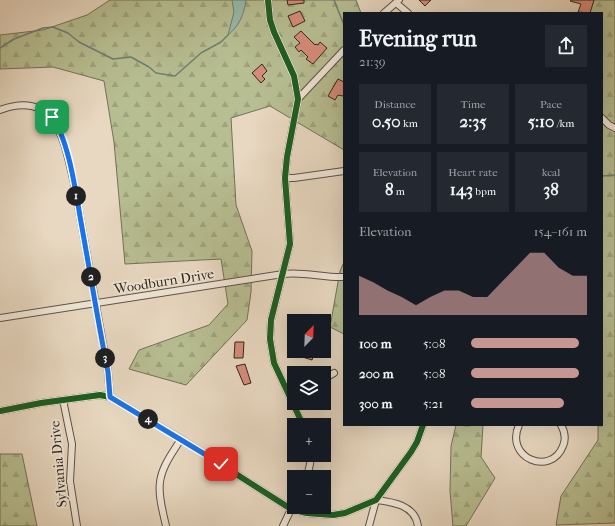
<!DOCTYPE html>
<meta charset="utf-8">
<style>
body{margin:0;font-family:"IM FELL French Canon",serif;background:#242831;color:#f1f3f6;height:100vh;display:flex;flex-direction:column;font-size:15px;white-space:nowrap}
*{box-sizing:border-box;margin:0}
p{font-size:13px;color:#9ea1a6}
.icon{flex:none;width:22px;height:22px;fill:none;stroke:currentColor;stroke-width:2;stroke-linecap:round;stroke-linejoin:round}
.map{position:relative;flex:1;overflow:hidden}
.drawer{position:absolute;left:343px;top:12px;width:260px;height:414px;display:flex;flex-direction:column;background:#171b24;border-radius:0px;box-shadow:0 4px 16px #0002}
.drawer>*{flex:none}
.needle{width:26px;rotate:23deg}
.buttons{position:absolute;left:287px;top:314px;display:grid;gap:8px}
.buttons a{display:grid;place-items:center;width:44px;height:44px;border-radius:0px;background:#171b24;box-shadow:0 4px 16px #0002;font-size:20px}
.pin{position:absolute;display:grid;place-items:center;width:34px;height:34px;color:#fff;margin:-17px;border-radius:8px;box-shadow:0 2px 6px #0006}
.km{position:absolute;width:20px;height:20px;margin:-10px;border-radius:50%;background:#222;color:#fff;font-size:11px;line-height:20px;text-align:center}
.round{display:grid;place-items:center;flex:none;width:42px;height:42px;border-radius:0px;background:#242831}
.summary{display:flex;align-items:center;justify-content:space-between;height:68px;padding:0 16px}
h1{font-size:22px;font-weight:700;line-height:30px}
.figures{display:grid;grid-template-columns:repeat(3,1fr);gap:6px;height:68px;padding:4px 16px}
.figures div{display:grid;align-content:center;border-radius:0px;background:#242831;text-align:center}
.figures b{font-size:17px;font-weight:700}
.figures small{font-size:11px;font-weight:400}
.figures p{font-size:11px}
.chart{height:112px;padding:8px 16px}
.chart p{display:flex;justify-content:space-between}
.chart svg{width:100%;height:72px;margin-top:4px;fill:#c59692;opacity:.7}
ul{padding:0 16px;list-style:none;font-size:13px}
li{display:grid;grid-template-columns:64px 48px 1fr;align-items:center;height:30px}
li i{height:10px;border-radius:5px;background:#c59692}
.map>svg:first-child{display:block}
.forest{fill:url(#forest-firs);stroke:#737258}
.water{fill:#98baae;stroke:#6e7f74}
.lines{fill:none;stroke-linecap:round;stroke-linejoin:round}
.stream{stroke:#6e7f74;stroke-width:1.5}
.building{fill:#d78c7b;stroke:#2f271d}
.minor-casing{stroke:#5d5346;stroke-width:8}
.minor{stroke:#f0e6d7;stroke-width:6}
.cycleway-casing{stroke:#f0e6d7;stroke-width:8}
.cycleway{stroke:#1b5e20;stroke-width:6}
.route-casing{stroke:#fff;stroke-width:8}
.route{stroke:#1a73e8;stroke-width:5}
.labels{text-anchor:middle;stroke-width:3.5;stroke-linejoin:round;paint-order:stroke}
.street-label{font-size:14px;fill:#2f271d;stroke:#f0e6d7}
</style>
<div class="map">
<svg width="615" height="526" viewBox="0 0 615 526">
<defs>
<pattern id="forest-firs" width="22" height="20" patternUnits="userSpaceOnUse"><rect width="22" height="20" fill="#b7be92"/><path d="M5 1l3.5 6h-7zM16 11l3.5 6h-7z" fill="#9ea37d"/></pattern>
</defs>
<rect width="100%" height="100%" fill="#e8d8c1"/>
<filter id="stains"><feTurbulence type="fractalNoise" baseFrequency=".005" numOctaves="4"/><feColorMatrix values="0 0 0 0 .2 0 0 0 0 .09 0 0 0 0 .02 0 0 0 .5 -.17"/></filter>
<radialGradient id="worn" r=".72"><stop offset=".6" stop-color="#630" stop-opacity="0"/><stop offset="1" stop-color="#630" stop-opacity=".3"/></radialGradient>
<path class="forest" d="M110 0H356L361 13H344V150L270 106 231 118 236 205 252 251 251 292 247 320 186 385 129 369 139 350 209 325 228 304 221 259 125 264 114 142 104 81 53 67 0 69V35L43 30 87 15Z
M585 0H615V523L556 525 561 496 598 440V425H602V13H585Z
M344 262V334L330 327 340 271Z
M456 425H483L481 457 495 478 466 526H453L450 491 451 446Z
M0 454H22L37 526H0Z"/>
<path class="water" d="M232 0H246C244 15 239 26 228 35L234 12Z"/>
<g class="lines">
<path class="stream" d="M334 0 344 25
M0 48 14 39 43 28 53 27 68 33 79 42 113 59 131 57 149 67 156 73 175 76 201 53 221 42 228 35
M602 176 615 175"/>
</g>
<path class="building" d="M287 0H304V3L288 5Z
M419 0H431L425 6Z
M571 0H594L590 13 578 12 581 4 570 1Z
M300 11 305 21 293 27 288 16Z
M301 31 315 45 316 44 318 45 320 42 327 48 313 64 306 59 308 57 301 50 299 52 295 47 300 43 294 37Z
M262 64 267 71 262 76 265 79 261 83 252 73Z
M338 79 344 82V94L343 96 338 95 335 100 328 96Z
M293 316 301 317 300 321H292Z
M235 342H244L243 358H234Z
M297 351H309L314 353 312 360 296 355Z
M245 364 251 383 244 385 236 366Z"/>
<g class="lines">
<defs>
<path id="minor" d="M268 0 270 20 274 32 294 76 298 99 287 157 285 178 290 244 271 320 270 339 274 363 303 425
M396 3 408 13
M384 13 399 0
M298 99 344 50
M0 110C57 89 64 141 74 183L108 372 110 397
M602 118 609 125 615 128
M285 178H294L344 171
M0 318 283 274C303 271 324 278 344 277
M324 379 334 373
M63 400 72 444 70 481 77 526
M0 411 41 403 100 395 110 397 181 439 291 509 307 513 333 515 345 513 376 500 411 452 417 442 423 425
M519 425C504 458 551 477 563 446 566 439 565 432 561 425
M307 477 310 464 311 455
M166 526C163 512 158 496 160 482 162 466 173 452 181 439
M283 526 294 503
M369 526 376 500C393 502 415 505 418 526"/>
</defs>
<use href="#minor" class="minor-casing"/>
<use href="#minor" class="minor"/>
<defs>
<path id="cycleway" d="M268 0 270 20 274 32 294 76 298 99 287 157 285 178 290 244 271 320 270 339 274 363 303 425
M0 411 41 403 100 395 110 397 181 439 291 509 307 513 333 515 345 513 376 500 411 452 417 442 423 425"/>
</defs>
<use href="#cycleway" class="cycleway-casing"/>
<use href="#cycleway" class="cycleway"/>
</g>
<g class="lines">
<defs>
<path id="route" d="M52 117C69 140 76 194 81 222 90 272 98 322 108 372L110 397 221 464"/>
</defs>
<use href="#route" class="route-casing"/>
<use href="#route" class="route"/>
</g>
<g class="labels">
<g class="street-label">
<text transform="translate(164 281) rotate(-9)" y="5">Woodburn Drive</text>
<text transform="translate(58 464) rotate(-95)" y="5">Sylvania Drive</text>
</g>
</g>
<rect width="100%" height="100%" filter="url(#stains)"/>
<rect width="100%" height="100%" fill="url(#worn)"/>
</svg>
<div class="buttons">
<a><svg class="needle" viewBox="-14 -14 28 28"><path d="M0-13l5 13h-10z" fill="#e53935"/><path d="M0 13l5-13h-10z" fill="#9ea1a6"/></svg></a>
<a><svg class="icon" aria-label="layers" viewBox="0 0 24 24"><path d="M12 4l9 5-9 5-9-5zM3 14l9 5 9-5"/></svg></a>
<a>+</a>
<a>−</a>
</div>
<div class="pin" style="left:52px;top:117px;background:#1e9e55"><svg class="icon" aria-label="arrive" viewBox="0 0 24 24"><path d="M6 21V4h12l-3 4 3 4H6"/></svg></div>
<div class="pin" style="left:221px;top:464px;background:#d93025"><svg class="icon" aria-label="check" viewBox="0 0 24 24"><path d="M5 12l5 5 9-10"/></svg></div>
<b class="km" style="left:76px;top:196px">1</b>
<b class="km" style="left:91px;top:277px">2</b>
<b class="km" style="left:105px;top:358px">3</b>
<b class="km" style="left:148px;top:419px">4</b>
<section class="drawer">
<div class="summary"><div><h1>Evening run</h1><p>21:39</p></div><a class="round"><svg class="icon" aria-label="share" viewBox="0 0 24 24"><path d="M12 15V3M7 8l5-5 5 5M5 13v7h14v-7"/></svg></a></div>
<div class="figures">
<div><p>Distance</p><b>0.50<small> km</small></b></div>
<div><p>Time</p><b>2:35</b></div>
<div><p>Pace</p><b>5:10<small> /km</small></b></div>
</div>
<div class="figures">
<div><p>Elevation</p><b>8<small> m</small></b></div>
<div><p>Heart rate</p><b>143<small> bpm</small></b></div>
<div><p>kcal</p><b>38</b></div>
</div>
<div class="chart"><p><span>Elevation</span>154–161 m</p>
<svg viewBox="0 0 160 44" preserveAspectRatio="none"><path d="M0 44V20L10 24L20 29L30 33L40 38L50 33L60 29L70 29L80 33L90 33L100 24L110 15L120 6L130 6L140 15L150 20L160 20V44z"/></svg>
</div>
<ul>
<li><b>100 m</b>5:08<i style="width:93%"></i></li>
<li><b>200 m</b>5:08<i style="width:93%"></i></li>
<li><b>300 m</b>5:21<i style="width:80%"></i></li>
</ul>
</section>
</div>
